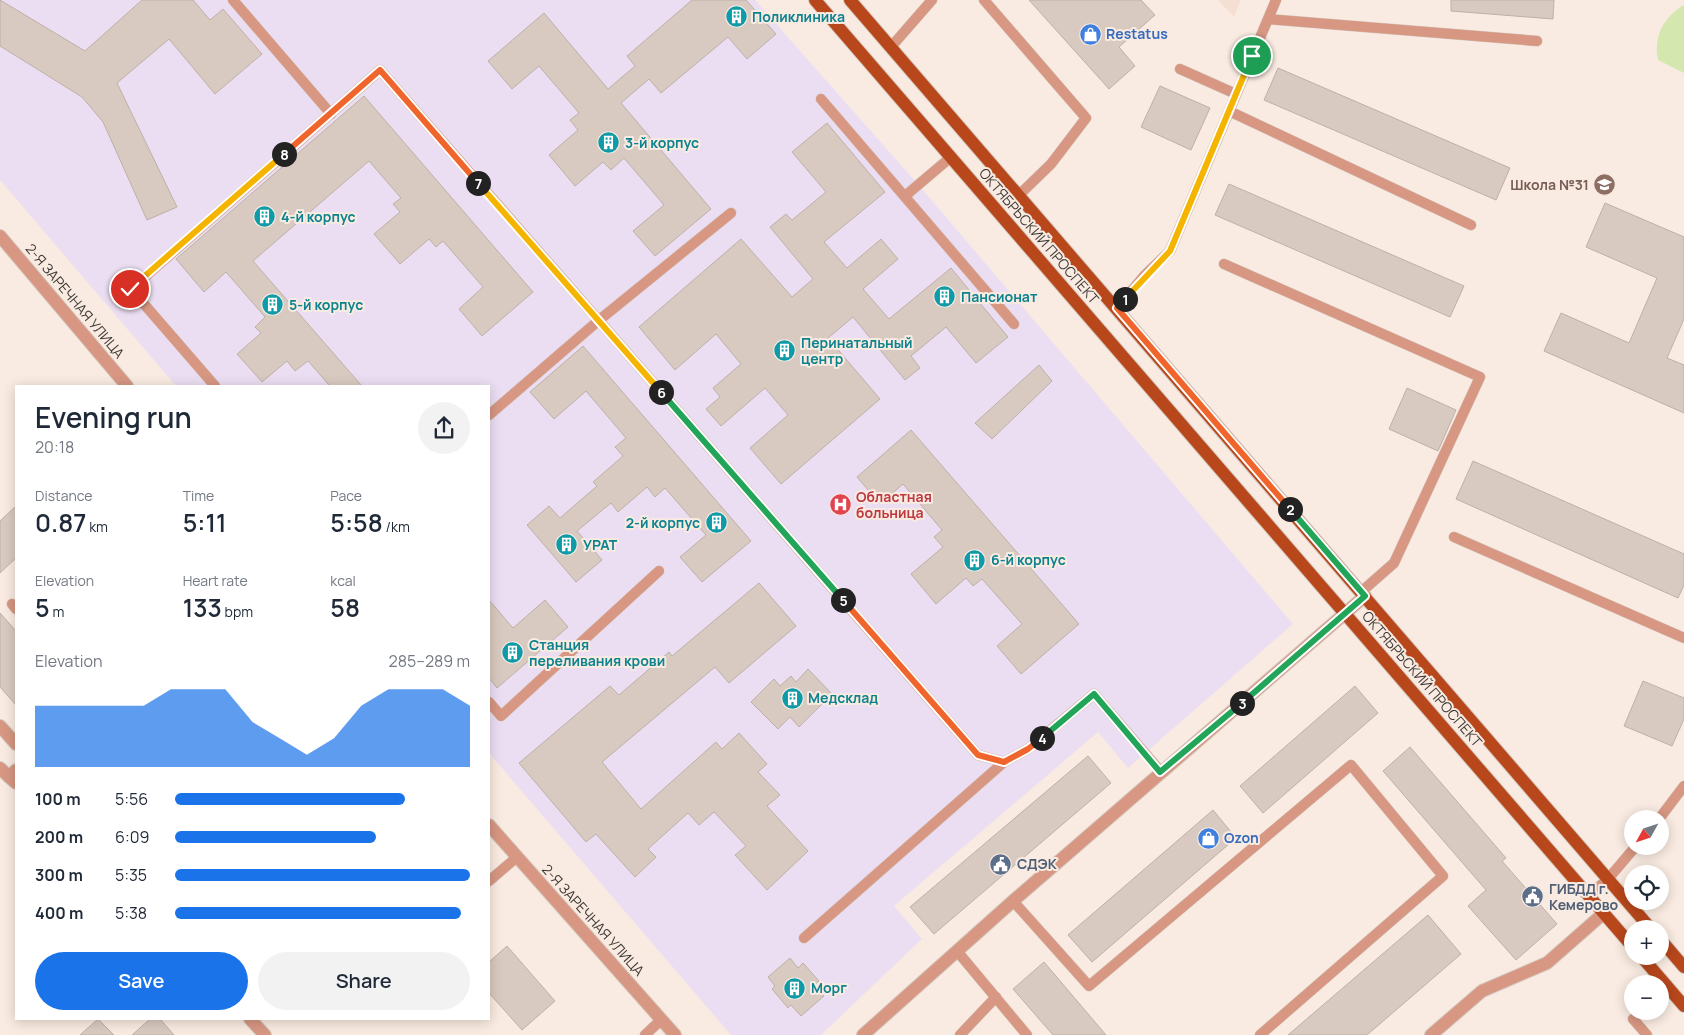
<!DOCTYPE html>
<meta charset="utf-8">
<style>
body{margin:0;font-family:Manrope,sans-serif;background:#f2f2f3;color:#1f2937;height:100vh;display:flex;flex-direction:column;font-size:19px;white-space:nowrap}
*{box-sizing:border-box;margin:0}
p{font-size:16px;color:#747a83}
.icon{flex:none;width:28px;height:28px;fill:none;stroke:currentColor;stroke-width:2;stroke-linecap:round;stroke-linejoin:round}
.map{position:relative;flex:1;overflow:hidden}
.drawer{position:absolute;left:15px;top:385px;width:475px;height:635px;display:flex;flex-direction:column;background:#fff;border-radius:0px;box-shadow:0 2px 12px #0003}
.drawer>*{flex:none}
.needle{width:32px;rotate:230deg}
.fabs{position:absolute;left:1624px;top:810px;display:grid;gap:10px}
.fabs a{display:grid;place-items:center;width:45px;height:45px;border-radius:50%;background:#fff;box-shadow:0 2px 12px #0003;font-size:25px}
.pin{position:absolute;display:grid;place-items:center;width:42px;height:42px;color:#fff;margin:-21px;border:2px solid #fff;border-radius:50%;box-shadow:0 1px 5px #0007}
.km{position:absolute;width:25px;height:25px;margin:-12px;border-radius:50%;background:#222;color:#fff;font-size:14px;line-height:25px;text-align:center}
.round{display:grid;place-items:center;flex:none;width:52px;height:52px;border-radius:26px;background:#f2f2f3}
.headline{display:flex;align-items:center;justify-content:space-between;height:85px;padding:0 20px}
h1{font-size:28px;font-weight:600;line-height:38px}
.stats{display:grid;grid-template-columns:repeat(3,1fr);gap:8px;height:85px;padding:5px 20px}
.stats div{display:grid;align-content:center}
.stats b{font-size:25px;font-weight:600}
.stats small{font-size:14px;font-weight:400}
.stats p{font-size:14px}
.chart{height:140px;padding:10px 20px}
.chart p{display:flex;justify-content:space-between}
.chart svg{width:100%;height:90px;margin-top:5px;fill:#1a73e8;opacity:.7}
.cta{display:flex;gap:10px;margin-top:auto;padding:10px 20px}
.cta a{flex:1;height:58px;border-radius:30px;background:#1a73e8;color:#fff;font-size:20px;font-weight:600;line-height:58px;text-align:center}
.cta a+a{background:#f2f2f3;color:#1f2937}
ul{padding:0 20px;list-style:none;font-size:16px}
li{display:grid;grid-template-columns:80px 60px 1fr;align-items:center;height:38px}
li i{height:12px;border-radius:6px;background:#1a73e8}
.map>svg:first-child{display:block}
.industrial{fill:#f5dfd2}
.medical{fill:#ebdef2}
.green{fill:#d4e7af}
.building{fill:#d8cac0;stroke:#beb0a7}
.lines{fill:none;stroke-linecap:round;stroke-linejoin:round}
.service-casing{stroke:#d3c7be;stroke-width:11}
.minor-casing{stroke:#d3c7be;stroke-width:14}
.primary-casing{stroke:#d3c7be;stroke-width:14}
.service{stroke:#d79782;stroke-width:10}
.minor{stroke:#d79782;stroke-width:12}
.primary{stroke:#b8471b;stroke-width:12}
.split-1-casing{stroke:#fff;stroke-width:10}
.split-2-casing{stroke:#fff;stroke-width:10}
.split-3-casing{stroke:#fff;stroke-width:10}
.split-4-casing{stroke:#fff;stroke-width:10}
.split-5-casing{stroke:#fff;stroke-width:10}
.split-6-casing{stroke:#fff;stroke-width:10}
.split-7-casing{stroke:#fff;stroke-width:10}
.split-8-casing{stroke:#fff;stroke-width:10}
.split-9-casing{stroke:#fff;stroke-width:10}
.split-1{stroke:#f5b400;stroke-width:6}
.split-2{stroke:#f0652b;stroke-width:6}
.split-3{stroke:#22a559;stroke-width:6}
.split-4{stroke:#22a559;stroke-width:6}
.split-5{stroke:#f0652b;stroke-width:6}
.split-6{stroke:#22a559;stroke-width:6}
.split-7{stroke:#f5b400;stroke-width:6}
.split-8{stroke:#f0652b;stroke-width:6}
.split-9{stroke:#f5b400;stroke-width:6}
.labels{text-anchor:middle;stroke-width:4;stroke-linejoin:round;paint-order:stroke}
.culture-label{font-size:14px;font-weight:bold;fill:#0d838f;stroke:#f9ebe1;text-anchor:start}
.shop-label{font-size:14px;font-weight:bold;fill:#366cbe;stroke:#f9ebe1;text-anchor:start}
.education-label{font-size:14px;font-weight:bold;fill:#785e54;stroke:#f9ebe1;text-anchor:end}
.street-label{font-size:14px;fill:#3d3834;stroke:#f9ebe1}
.health-label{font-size:14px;font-weight:bold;fill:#be3a42;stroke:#f9ebe1;text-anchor:start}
.service-label{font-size:14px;font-weight:bold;fill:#4e5e75;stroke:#f9ebe1;text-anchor:start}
</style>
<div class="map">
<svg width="1684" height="1035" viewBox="0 0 1684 1035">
<rect width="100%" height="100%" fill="#f9ebe1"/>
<path class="industrial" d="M1218 0H1241L1234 17Z"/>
<path class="medical" d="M0 0H755L916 182 1293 624 1128 768 1098 732 894 906 922 939 821 1035H731L489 753V386H176L0 180Z"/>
<path class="green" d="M1684 5V73L1658 60C1653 38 1663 17 1684 5Z"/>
<path class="building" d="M0 0 85 51 142 0H193L210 20 223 9 262 54 215 94 169 39 117 83 177 207 147 220 103 122 82 97 0 46Z
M692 0H746L776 34 747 59 728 37 661 93 649 79 621 103 711 209 655 256 633 231 664 205 624 158 611 170 603 162 575 186 549 155 578 130 570 120 579 113 539 66 512 89 488 61 544 13 608 89 635 66 627 56Z
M1029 0H1141L1155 15 1119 47 1135 66 1109 89Z
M1451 0H1554L1553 19 1451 11Z
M1278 68 1510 168 1496 200 1264 100Z
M1160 86 1210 108 1191 150 1141 127Z
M364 96 533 292 482 336 459 309 483 287 443 241 436 247 429 239 400 264 374 234 400 212 393 204 401 198 369 161 253 261 362 386H330L308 361 295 371 287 361 262 382 237 354 261 333 255 327 265 317 226 272 204 292 176 259Z
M827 123 885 192 824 242 847 268 881 239 898 259 863 289 889 319 951 268 1008 337 976 363 946 327 911 356 920 368 905 380 853 317 828 338 880 399 781 484 750 448 788 415 765 388 721 426 706 409 720 397 713 388 741 364 716 334 675 370 639 327 741 239 792 297 813 279 770 227 786 214 792 220 826 192 792 152Z
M1229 184 1464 286 1450 317 1215 215Z
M1605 203 1684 237V319L1667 358 1684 365V413L1544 351 1561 313 1629 343 1657 278 1586 247Z
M583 346 751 541 702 582 680 557 706 535 665 488 655 497 647 487 618 512 611 503 577 531 602 560 576 582 527 525 549 506 560 518 597 486 593 482 623 456 615 447 626 438 586 391 554 419 530 392Z
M1039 365 1052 381 992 439 975 423Z
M1407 388 1456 410 1438 451 1389 429Z
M911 430 1079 624 1021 674 997 646 1022 624 982 579 973 586 966 578 936 604 911 574 943 547 934 537 942 530 903 484 880 504 857 477Z
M1473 461 1684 554V585L1678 598 1456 499Z
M16 506V558L0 573V521Z
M759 583 796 626 729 683 715 667 602 762 641 809 716 742 722 749 739 733 767 764 758 772 780 795 767 806 808 851 767 890 735 855 746 846 714 812 699 825 688 813 648 849 656 857 635 877 596 834 586 842 519 763 610 686 619 695 669 652 672 656Z
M489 600 513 628 545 600 568 627 497 688 489 678Z
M0 613 16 631V705L0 687Z
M808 669 832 694 799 727 790 717 778 729 751 702 774 679 780 686 791 676 796 682Z
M1643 681 1684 698V719L1672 746 1624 726Z
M1355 686 1378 713 1263 813 1240 786Z
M1410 747 1506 858 1502 861 1557 924 1516 960 1468 906 1486 890 1383 771Z
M1088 756 1111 783 934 934 910 907Z
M1213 810 1236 838 1092 962 1068 935Z
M1428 915 1461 954 1367 1035H1288Z
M507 946 555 1001 522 1030 489 993V962Z
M790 958 798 968 803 963 819 981 814 985 824 996 801 1016 791 1005 788 1008 772 989 775 986 768 977Z
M1044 962 1106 1035H1053L1013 989Z
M98 1019 114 1035H80Z
M150 1019H160L174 1035H132Z"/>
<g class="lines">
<defs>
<path id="service" d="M233 0 331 114
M984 0 1086 118 1051 164 1019 195
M1268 19 1537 41
M891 47 932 0
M1180 69 1236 94
M821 99 1014 324
M1229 111 1471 225
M905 196 951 157
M1224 264 1480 377 1394 563 1361 592
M1117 308 1145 275 1170 251 1276 0
M215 386 131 289 380 70 978 755 1004 762 1028 749 1094 694 1161 772
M489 415 598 321 731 213
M1454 537 1684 638
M12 604 16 609
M489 702 501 716 659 571
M1659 819 1684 786
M489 881 517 857
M1589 895 1608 879 1636 846
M1013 901 1089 986 1351 765 1443 876 1260 1035
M804 938 1004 762
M957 951 1027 1035
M1633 1019 1647 1035
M645 1035 661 1020
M960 1035 996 997"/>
<path id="minor" d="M0 236 127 386
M0 726 16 744
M0 768 9 777
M16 770 9 777 16 783
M489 825 675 1035
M250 1019 265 1035
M863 1035 1013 901 1365 596
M1431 1035 1482 991 1547 963 1604 913"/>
<path id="primary" d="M815 0 1632 946
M850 0 1651 929
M1660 939 1684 967
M1641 956 1684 1006"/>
</defs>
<use href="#service" class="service-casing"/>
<use href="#minor" class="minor-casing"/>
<use href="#primary" class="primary-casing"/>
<use href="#service" class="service"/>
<use href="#minor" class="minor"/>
<use href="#primary" class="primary"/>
</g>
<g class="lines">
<defs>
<path id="split-1" d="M1125 299 1170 251 1252 56"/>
<path id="split-2" d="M1125 299 1117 308 1290 509"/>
<path id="split-3" d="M1242 703 1365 596 1290 509"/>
<path id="split-4" d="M1042 738 1094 694 1160 772 1242 703"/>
<path id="split-5" d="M843 600 978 755 1004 762 1028 749 1042 738"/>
<path id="split-6" d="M661 392 843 600"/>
<path id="split-7" d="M478 183 661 392"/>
<path id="split-8" d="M284 154 380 70 478 183"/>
<path id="split-9" d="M130 289 284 154"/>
</defs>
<use href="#split-1" class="split-1-casing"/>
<use href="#split-2" class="split-2-casing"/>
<use href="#split-3" class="split-3-casing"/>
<use href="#split-4" class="split-4-casing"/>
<use href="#split-5" class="split-5-casing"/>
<use href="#split-6" class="split-6-casing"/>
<use href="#split-7" class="split-7-casing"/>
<use href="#split-8" class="split-8-casing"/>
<use href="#split-9" class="split-9-casing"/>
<use href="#split-1" class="split-1"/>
<use href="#split-2" class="split-2"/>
<use href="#split-3" class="split-3"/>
<use href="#split-4" class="split-4"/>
<use href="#split-5" class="split-5"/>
<use href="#split-6" class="split-6"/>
<use href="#split-7" class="split-7"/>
<use href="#split-8" class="split-8"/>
<use href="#split-9" class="split-9"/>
</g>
<defs>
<symbol id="building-disc" viewBox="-11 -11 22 22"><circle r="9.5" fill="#0f9aa8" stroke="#f9ebe1"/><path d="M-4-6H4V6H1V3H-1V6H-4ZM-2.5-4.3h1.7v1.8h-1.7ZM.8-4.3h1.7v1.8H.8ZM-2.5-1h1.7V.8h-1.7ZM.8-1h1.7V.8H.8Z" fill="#fff"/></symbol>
<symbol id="shop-disc" viewBox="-11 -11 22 22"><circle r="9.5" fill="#3f7fe0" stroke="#f9ebe1"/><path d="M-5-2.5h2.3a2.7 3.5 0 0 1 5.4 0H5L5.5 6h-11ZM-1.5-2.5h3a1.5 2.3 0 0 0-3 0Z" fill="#fff"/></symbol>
<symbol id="school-disc" viewBox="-11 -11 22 22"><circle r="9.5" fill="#8d6e63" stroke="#f9ebe1"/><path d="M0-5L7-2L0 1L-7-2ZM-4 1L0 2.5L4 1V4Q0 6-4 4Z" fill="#fff"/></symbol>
<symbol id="hospital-disc" viewBox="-11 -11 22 22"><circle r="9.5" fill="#e0444e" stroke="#f9ebe1"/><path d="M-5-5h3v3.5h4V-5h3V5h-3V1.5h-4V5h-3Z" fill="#fff"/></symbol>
<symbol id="civic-disc" viewBox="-11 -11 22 22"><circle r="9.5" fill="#5c6f8a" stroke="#f9ebe1"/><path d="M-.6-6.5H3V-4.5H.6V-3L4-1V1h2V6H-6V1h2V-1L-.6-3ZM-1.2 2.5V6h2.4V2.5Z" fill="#fff"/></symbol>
</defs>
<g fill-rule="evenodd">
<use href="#building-disc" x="724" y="4" width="25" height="25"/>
<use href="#shop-disc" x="1078" y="22" width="25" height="25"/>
<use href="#building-disc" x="596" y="130" width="25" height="25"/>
<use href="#school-disc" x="1592" y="172" width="25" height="25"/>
<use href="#building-disc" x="252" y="204" width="25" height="25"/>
<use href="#building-disc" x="932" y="284" width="25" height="25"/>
<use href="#building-disc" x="260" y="292" width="25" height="25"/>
<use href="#building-disc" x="772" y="338" width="25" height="25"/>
<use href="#hospital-disc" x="828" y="492" width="25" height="25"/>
<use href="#building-disc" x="704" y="510" width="25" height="25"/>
<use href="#building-disc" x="554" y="532" width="25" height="25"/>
<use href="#building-disc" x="962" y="548" width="25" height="25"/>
<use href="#building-disc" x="500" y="640" width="25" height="25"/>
<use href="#building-disc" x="780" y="686" width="25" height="25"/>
<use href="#shop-disc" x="1196" y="826" width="25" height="25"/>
<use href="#civic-disc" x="988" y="852" width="25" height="25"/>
<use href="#civic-disc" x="1520" y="884" width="25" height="25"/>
<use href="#building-disc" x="782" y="976" width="25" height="25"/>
</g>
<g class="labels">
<g class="culture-label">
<text x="752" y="22">Поликлиника</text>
<text x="625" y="148">3-й корпус</text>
<text x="281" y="222">4-й корпус</text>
<text x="961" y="302">Пансионат</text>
<text x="289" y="310">5-й корпус</text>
<text x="801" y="348">Перинатальный<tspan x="801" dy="16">центр</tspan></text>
<text x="700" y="528" text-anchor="end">2-й корпус</text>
<text x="583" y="550">УРАТ</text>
<text x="991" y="565">6-й корпус</text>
<text x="529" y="650">Станция<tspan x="529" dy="16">переливания крови</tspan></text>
<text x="808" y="703">Медсклад</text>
<text x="811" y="993">Морг</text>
</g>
<g class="shop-label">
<text x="1106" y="39">Restatus</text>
<text x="1224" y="843">Ozon</text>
</g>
<g class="education-label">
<text x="1589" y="190">Школа №31</text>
</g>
<g class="street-label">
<text transform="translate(1039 236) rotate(49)" y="5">ОКТЯБРЬСКИЙ ПРОСПЕКТ</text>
<text transform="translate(75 301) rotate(50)" y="5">2-Я ЗАРЕЧНАЯ УЛИЦА</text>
<text transform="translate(1422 679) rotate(49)" y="5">ОКТЯБРЬСКИЙ ПРОСПЕКТ</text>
<text transform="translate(593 920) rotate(48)" y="5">2-Я ЗАРЕЧНАЯ УЛИЦА</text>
</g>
<g class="health-label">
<text x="856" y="502">Областная<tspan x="856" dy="16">больница</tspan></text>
</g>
<g class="service-label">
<text x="1017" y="869">СДЭК</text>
<text x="1549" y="894">ГИБДД г.<tspan x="1549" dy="16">Кемерово</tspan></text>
</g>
</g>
</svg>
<div class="fabs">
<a><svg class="needle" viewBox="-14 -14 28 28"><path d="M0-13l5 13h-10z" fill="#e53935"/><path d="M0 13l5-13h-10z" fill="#747a83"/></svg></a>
<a><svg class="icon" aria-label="locate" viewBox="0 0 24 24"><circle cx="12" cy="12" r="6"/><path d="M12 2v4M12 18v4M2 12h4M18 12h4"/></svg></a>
<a>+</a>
<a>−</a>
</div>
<div class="pin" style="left:1252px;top:56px;background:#1e9e55"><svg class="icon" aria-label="arrive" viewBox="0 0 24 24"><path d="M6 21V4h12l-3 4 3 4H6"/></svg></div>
<div class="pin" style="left:130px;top:289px;background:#d93025"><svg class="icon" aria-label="check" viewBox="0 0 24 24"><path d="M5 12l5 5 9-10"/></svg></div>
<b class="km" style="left:1125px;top:299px">1</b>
<b class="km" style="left:1290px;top:509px">2</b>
<b class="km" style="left:1242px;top:703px">3</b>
<b class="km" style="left:1042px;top:738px">4</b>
<b class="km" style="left:843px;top:600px">5</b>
<b class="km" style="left:661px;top:392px">6</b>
<b class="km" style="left:478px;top:183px">7</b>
<b class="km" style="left:284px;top:154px">8</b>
<section class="drawer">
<div class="headline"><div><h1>Evening run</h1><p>20:18</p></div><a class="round"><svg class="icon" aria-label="share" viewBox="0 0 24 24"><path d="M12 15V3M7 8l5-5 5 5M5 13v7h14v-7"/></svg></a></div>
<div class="stats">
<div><p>Distance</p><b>0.87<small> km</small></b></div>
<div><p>Time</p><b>5:11</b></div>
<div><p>Pace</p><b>5:58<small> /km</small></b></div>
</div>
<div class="stats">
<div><p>Elevation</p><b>5<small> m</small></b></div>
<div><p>Heart rate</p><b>133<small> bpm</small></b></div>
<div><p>kcal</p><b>58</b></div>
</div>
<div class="chart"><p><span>Elevation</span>285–289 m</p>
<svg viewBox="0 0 160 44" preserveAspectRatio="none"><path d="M0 44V14L10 14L20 14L30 14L40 14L50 6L60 6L70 6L80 22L90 30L100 38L110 30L120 14L130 6L140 6L150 6L160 14V44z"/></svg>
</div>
<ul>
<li><b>100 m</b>5:56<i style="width:78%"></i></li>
<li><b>200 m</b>6:09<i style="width:68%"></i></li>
<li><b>300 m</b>5:35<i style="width:100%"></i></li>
<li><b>400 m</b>5:38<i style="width:97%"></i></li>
</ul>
<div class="cta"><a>Save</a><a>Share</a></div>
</section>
</div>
